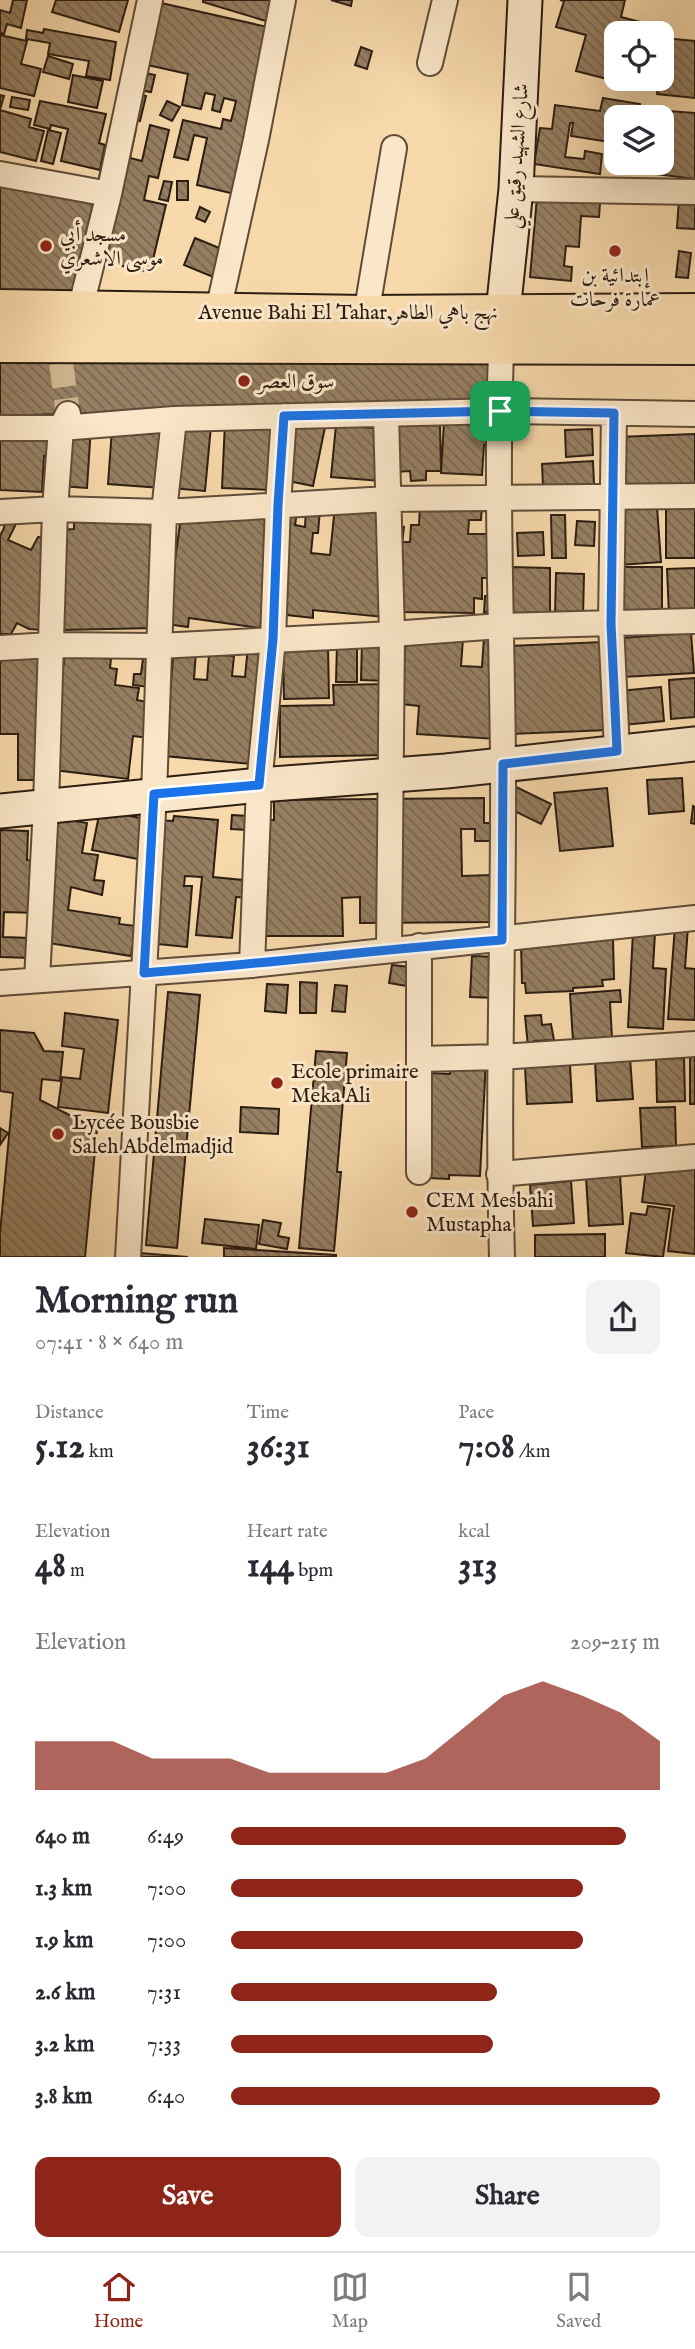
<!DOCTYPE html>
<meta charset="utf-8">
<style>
body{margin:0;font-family:"IM FELL English",Amiri,serif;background:#f2f2f3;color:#2b2b33;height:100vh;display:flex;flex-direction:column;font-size:26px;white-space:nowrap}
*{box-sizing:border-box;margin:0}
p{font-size:23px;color:#7c7c81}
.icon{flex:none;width:38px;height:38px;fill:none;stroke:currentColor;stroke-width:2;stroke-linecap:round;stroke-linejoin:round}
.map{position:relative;height:1257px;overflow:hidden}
.drawer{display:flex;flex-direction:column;background:#fff;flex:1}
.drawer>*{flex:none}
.fabs{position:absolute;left:604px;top:21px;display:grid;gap:14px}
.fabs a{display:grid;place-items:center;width:70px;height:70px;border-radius:14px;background:#fff;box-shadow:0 7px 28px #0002;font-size:35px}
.pin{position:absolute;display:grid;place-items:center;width:60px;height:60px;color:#fff;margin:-30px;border-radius:14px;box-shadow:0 4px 10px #0006}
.round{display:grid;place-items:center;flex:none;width:74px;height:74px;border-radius:14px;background:#f2f2f3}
.head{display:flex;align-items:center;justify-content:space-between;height:119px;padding:0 35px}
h1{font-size:38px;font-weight:800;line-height:52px}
.stats{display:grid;grid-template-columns:repeat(3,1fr);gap:10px;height:119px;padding:7px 35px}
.stats div{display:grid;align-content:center}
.stats b{font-size:35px;font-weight:800}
.stats small{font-size:19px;font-weight:400}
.stats p{font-size:19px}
.chart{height:196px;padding:14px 35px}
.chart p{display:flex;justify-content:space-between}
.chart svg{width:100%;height:126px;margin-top:7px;fill:#8f2418;opacity:.7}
.action{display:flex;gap:14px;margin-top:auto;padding:14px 35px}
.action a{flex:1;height:80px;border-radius:14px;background:#8f2418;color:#fff;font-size:28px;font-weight:800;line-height:80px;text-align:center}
.action a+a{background:#f2f2f3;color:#2b2b33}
ul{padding:0 35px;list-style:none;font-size:23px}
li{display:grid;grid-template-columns:112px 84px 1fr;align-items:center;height:52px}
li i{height:18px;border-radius:9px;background:#8f2418}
.tab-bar{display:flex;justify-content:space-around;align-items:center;height:98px;border-top:2px solid #e1e1e2;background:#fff;font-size:19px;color:#7c7c81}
.tab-bar a{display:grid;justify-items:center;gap:4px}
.tab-bar .current{color:#8f2418}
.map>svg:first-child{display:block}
.building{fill:url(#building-back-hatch);stroke:#2c1d12;stroke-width:2}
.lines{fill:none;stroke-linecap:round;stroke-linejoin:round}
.street-tunnel{stroke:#ceb38c;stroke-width:24;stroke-dasharray:24 12;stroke-linecap:butt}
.street-casing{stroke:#5f4c38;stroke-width:28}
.secondary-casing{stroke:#2c1d12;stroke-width:37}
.primary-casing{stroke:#2c1d12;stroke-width:42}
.street{stroke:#fae6c8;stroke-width:24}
.secondary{stroke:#fae6c8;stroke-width:33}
.primary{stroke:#f7d9ab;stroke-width:38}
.route-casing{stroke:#fff;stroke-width:14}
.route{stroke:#1a73e8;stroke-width:9}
.poi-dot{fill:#8f2418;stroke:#fae6c8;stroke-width:2.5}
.labels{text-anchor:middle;stroke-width:6;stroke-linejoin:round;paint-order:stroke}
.street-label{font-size:21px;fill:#2c1d12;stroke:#fae6c8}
.poi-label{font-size:21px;fill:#2c1d12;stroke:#fae6c8;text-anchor:start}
</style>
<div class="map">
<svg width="695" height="1257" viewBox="0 0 695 1257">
<defs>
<pattern id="building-back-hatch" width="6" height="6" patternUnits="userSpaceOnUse" patternTransform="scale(1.75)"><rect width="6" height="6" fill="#967f62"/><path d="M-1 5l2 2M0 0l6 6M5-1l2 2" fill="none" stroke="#7b674f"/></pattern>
</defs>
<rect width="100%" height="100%" fill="#f7d9ab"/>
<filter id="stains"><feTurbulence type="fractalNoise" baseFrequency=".00286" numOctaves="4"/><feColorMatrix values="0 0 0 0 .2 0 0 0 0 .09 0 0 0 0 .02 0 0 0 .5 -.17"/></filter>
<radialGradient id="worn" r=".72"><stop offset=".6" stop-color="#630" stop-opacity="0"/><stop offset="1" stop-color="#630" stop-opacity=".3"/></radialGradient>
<path class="building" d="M13 0H27L21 28 7 24 4 34 0 33V10L10 13Z
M56 0H128L119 32 52 12Z
M148 0 272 28 239 195 197 185 207 138 194 135 188 160 174 157 183 120 221 129 223 119 231 121 236 101 224 98 220 112 212 110 215 95 205 93 201 109 182 105 188 74 125 60Z
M203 0H276L269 22 203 2Z
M331 0H352L351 6Z
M560 0H625L621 17 640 22 637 33H616V79H624L623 83 576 71 586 35 556 27 564 1Z
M44 29 116 42 110 80 86 76 89 61 48 54 50 43 26 39 27 30 43 33Z
M0 35 27 41 21 64 41 69 34 96 0 88Z
M664 38 695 41V98L657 94 659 79H662Z
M361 47 372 51 367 69 355 65Z
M48 56 73 64 69 79 43 72Z
M136 71 155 75 151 92 132 89Z
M73 75 103 81 97 108 68 102Z
M119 90 146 96 140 121 125 117 123 126 136 129 130 158 142 161 150 125 169 130 158 178 149 176 144 200 166 205 150 272 81 257Z
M0 95 4 96 0 110 31 119 29 127 44 131 36 161 0 152Z
M12 97 30 100 28 110 10 107Z
M603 98 640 104 638 117H616V143L571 136 573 123H570L565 157 584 159 585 151 602 154 600 174 534 164 540 128 552 129 555 105 600 111Z
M40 101 106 114 99 143 105 145 100 170 61 161 68 129 51 125 50 129 34 125Z
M167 101 180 107 172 121 160 115Z
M655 110 695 113V179L647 173 649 163H662V117H654Z
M48 130 61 133 53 164 41 161Z
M164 181 172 182 168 201 159 199Z
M177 181H188V200H177Z
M0 183 101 199 83 294 0 293Z
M537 197 600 203 599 217 581 216 579 247 566 246 564 266 572 267 571 281 530 277Z
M679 198 695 199V229L677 228Z
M200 207 210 212 205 222 196 218Z
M195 238 229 252 218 279 184 265Z
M679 251 691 253 688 278 676 277Z
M488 354 489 400 0 416V363Z
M291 420 325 427 313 486 278 479Z
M225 422 274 424 272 490 222 488Z
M444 422 492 425 491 445H484L482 475 441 473Z
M177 423 211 426 205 491 171 488Z
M0 425 53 429 51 457 44 456 42 492 0 490Z
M64 425 91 426 87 488 60 486Z
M336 425 385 429 381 481 331 477Z
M440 425 441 471H426V480L411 481 410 471 395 472 394 426Z
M112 429 164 433 161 488 108 484Z
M592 429 593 455 566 457 565 430Z
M695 434V485L618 488 617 437Z
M593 461 594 484 543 487 542 464Z
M74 502 159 513 155 628 63 630 61 530 74 529Z
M420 504 482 506 481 520H469L468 534H492L491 578H482V599L474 598V613L400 612 401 542H410L411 525H419Z
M666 504 695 505V558H666Z
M335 506 383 511 382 525 404 527 394 618 313 610V618L278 614 289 511 297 512 295 525 305 527 306 508 320 510 318 533H313L311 553 330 555Z
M657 507 661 562 619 565 615 510Z
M182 510 276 515 260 628 189 618 188 627 166 624Z
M5 514 16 515 15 526 8 540 31 550 38 537 52 538 43 630 29 629 17 623 11 634H0V536L4 528Z
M551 515H565L566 558H552Z
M577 521 595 522 594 546 575 545Z
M543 532 544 555 518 556 517 533Z
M511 567 550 568V617H511Z
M622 567H662V615H622Z
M695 568V614L669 615 667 569Z
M556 573 584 574 583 617 555 616Z
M485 596 497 597 495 613 484 612Z
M691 633 694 673 623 677 621 638Z
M484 637 497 638 496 739 417 734 419 706 401 704 406 638 463 639 461 666 482 667Z
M604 642 608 730 511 734 508 646Z
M362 643H386L385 681 361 680Z
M337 644H357V682H336Z
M248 646 263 647 251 764 164 756 174 649 196 651 194 679 207 680 209 654 234 656 232 676 245 677Z
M283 646H328L329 698 284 699Z
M0 647H47L42 780H18V734H0Z
M144 651 160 653 149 738 133 736 128 779 54 770 56 722 65 653 111 659 110 668 117 669 115 685 139 688 137 700 147 702 149 687 133 685 134 674H141Z
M695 678V717L671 719 669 680Z
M387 684 388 755 280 757V706L334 705 333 685Z
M661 687 664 721 623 725 619 691Z
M682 778 684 811 649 814 647 780Z
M514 786 551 804 541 824 504 806Z
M607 788 613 846 560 851 554 793Z
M484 798V823H492V841H475V829H461L462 876 491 875V922L360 923V897L342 898 343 936H258L259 896 268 895V863L260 820H274V800Z
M693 806 695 807V824L691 823Z
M100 810 146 819 138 859 92 850Z
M232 815 248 816 247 830 231 829Z
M174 816 218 820 213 877 253 881 252 898 236 897 232 938 196 935 202 877 185 876 184 886H192L187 947 148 943 159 820 173 821Z
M51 817 87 823 82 853 98 855 94 880 104 881 102 895 71 887 68 910 120 918 119 924 136 926 131 956 42 942 56 856 45 854Z
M0 830 28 831 27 860 38 861 36 913 4 912 3 937 31 938V958L0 957Z
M675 926 688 927 685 968 695 969V1020L668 1019Z
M633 932 655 933 653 968 666 969 663 1029 628 1027Z
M613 939 614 979 602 980 603 986 573 988V991L526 993 525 983H522L521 943Z
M472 956 498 957 496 998 470 997Z
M392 965 410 967 407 986 389 983Z
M300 982 317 983 316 1013H300Z
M267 984 288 985 286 1013 265 1011Z
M335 985 347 986 345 1012 332 1011Z
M620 990 621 1002H610L612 1038 573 1041 570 994Z
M168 992 200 995 177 1248 146 1245Z
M65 1013 118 1020 108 1113 58 1107 62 1077 80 1079 84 1049 62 1046Z
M541 1015 542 1025 551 1024 554 1040 534 1041V1045L528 1046 525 1016Z
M0 1030 34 1033 44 1051 63 1052 60 1081 42 1079 40 1100 97 1129 85 1257H0V1233L13 1093 0 1091Z
M316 1051 347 1053 337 1172H341L334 1251 299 1248Z
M695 1054V1104H690V1055Z
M630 1058 633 1099 597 1101 595 1061Z
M684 1058 685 1101 657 1102 656 1059Z
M451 1059 486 1061 480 1176 449 1175V1179L407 1177 411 1093 428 1073 450 1074Z
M570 1065 572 1102 527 1104 525 1067Z
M241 1107 279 1109 278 1134 240 1132Z
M675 1107 676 1146 642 1147 640 1108Z
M0 1128 8 1133 0 1145Z
M648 1154 695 1160V1254L668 1251 674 1206 642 1202Z
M620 1175 623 1224 589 1226 586 1177Z
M571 1181 574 1223 533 1226 530 1185Z
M648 1206 670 1209 663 1257 626 1253 631 1213 646 1215Z
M205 1219 259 1225 256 1249 202 1243Z
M263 1220 281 1223 278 1236 289 1238 287 1249 259 1244Z
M605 1234V1257H535V1235Z
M224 1248 336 1255V1257H224Z
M140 1253 188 1257H140Z"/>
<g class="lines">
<path class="street-tunnel" d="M61 363 68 414"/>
<defs>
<path id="street" d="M430 63 445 0
M0 174 109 194
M516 189 695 192
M80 310 109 194 150 0
M218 311 256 140 283 0
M366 315 394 148
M614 413 611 624 617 751
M386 414 392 634 389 949
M0 428H61L174 419 500 411 695 414
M0 512 55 509 164 512 388 499 695 496
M0 648 51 645 158 646 392 634 500 626 695 621
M252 965 259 785 273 639 278 505 284 416
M37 980 46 806 55 509 61 428 68 414
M0 983 252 965 695 918
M420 1059 500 1057 695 1044
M419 1172V946
M499 1174 695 1157
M128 1257 154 794 164 512 174 419
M502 1257C497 1093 504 929 503 765 502 620 495 475 502 330"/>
<path id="secondary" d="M503 312 516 189 525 0
M0 811 259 785 446 771 695 744"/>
<path id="primary" d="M0 309 366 315 695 313
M0 343 695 345"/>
</defs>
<use href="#street" class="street-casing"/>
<use href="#secondary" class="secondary-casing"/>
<use href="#primary" class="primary-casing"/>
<use href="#street" class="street"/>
<use href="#secondary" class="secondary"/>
<use href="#primary" class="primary"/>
</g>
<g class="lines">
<defs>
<path id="route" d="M500 411 614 413 611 624 617 751 503 764 502 940C382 949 263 964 144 973L154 794 259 785 273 639 278 505 284 416Z"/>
</defs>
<use href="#route" class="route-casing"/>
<use href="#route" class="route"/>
</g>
<g class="poi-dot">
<circle cx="46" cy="246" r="7"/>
<circle cx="615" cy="251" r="7"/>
<circle cx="244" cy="381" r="7"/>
<circle cx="277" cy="1083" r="7"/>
<circle cx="58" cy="1134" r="7"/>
<circle cx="412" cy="1212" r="7"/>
</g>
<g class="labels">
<g class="street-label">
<text transform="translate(516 156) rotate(-86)" y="7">شارع الشهيد رقيق علي</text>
<text x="348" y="319">Avenue Bahi El Tahar,نهج باهي الطاهر</text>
</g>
<g class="poi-label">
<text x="60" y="241">مسجد أبي<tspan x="60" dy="24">موسى الاشعري</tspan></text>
<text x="615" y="282" text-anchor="middle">إبتدائية بن<tspan x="615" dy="24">عمارة فرحات</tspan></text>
<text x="258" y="388">سوق العصر</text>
<text x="291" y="1078">Ecole primaire<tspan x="291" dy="24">Meka Ali</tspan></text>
<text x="72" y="1129">Lycée Bousbie<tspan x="72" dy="24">Saleh Abdelmadjid</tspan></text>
<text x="426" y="1207">CEM Mesbahi<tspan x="426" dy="24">Mustapha</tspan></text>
</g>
</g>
<rect width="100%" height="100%" filter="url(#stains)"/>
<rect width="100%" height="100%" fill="url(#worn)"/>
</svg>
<div class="fabs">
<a><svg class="icon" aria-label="locate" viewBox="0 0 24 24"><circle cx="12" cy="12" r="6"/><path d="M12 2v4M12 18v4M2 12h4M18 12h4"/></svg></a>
<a><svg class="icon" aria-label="layers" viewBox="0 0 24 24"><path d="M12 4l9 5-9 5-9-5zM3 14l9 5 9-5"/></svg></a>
</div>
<div class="pin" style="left:500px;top:411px;background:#1e9e55"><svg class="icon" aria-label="arrive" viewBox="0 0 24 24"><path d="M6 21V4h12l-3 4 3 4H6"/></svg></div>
</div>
<section class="drawer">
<div class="head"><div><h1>Morning run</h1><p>07:41 · 8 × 640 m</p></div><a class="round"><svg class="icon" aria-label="share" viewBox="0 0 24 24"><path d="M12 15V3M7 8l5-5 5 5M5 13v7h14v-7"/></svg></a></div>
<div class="stats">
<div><p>Distance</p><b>5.12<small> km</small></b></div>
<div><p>Time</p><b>36:31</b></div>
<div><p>Pace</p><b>7:08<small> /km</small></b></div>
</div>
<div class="stats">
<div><p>Elevation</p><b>48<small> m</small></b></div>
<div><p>Heart rate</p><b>144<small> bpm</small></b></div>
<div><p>kcal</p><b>313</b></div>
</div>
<div class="chart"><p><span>Elevation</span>209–215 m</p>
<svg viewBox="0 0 160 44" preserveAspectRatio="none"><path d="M0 44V27L10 27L20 27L30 33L40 33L50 33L60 38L70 38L80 38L90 38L100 33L110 22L120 11L130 6L140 11L150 17L160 27V44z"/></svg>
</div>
<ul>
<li><b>640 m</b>6:49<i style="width:92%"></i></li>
<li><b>1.3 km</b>7:00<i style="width:82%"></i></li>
<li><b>1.9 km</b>7:00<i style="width:82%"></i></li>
<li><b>2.6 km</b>7:31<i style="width:62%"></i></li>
<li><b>3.2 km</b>7:33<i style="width:61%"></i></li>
<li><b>3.8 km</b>6:40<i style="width:100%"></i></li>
</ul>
<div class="action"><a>Save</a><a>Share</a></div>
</section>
<nav class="tab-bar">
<a class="current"><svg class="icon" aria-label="home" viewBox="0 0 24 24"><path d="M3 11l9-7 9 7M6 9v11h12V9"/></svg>Home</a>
<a><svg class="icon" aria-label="map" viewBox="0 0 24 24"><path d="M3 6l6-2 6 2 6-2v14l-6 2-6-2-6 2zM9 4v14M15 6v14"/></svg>Map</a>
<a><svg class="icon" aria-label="saved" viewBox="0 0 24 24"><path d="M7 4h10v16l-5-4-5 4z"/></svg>Saved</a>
</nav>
